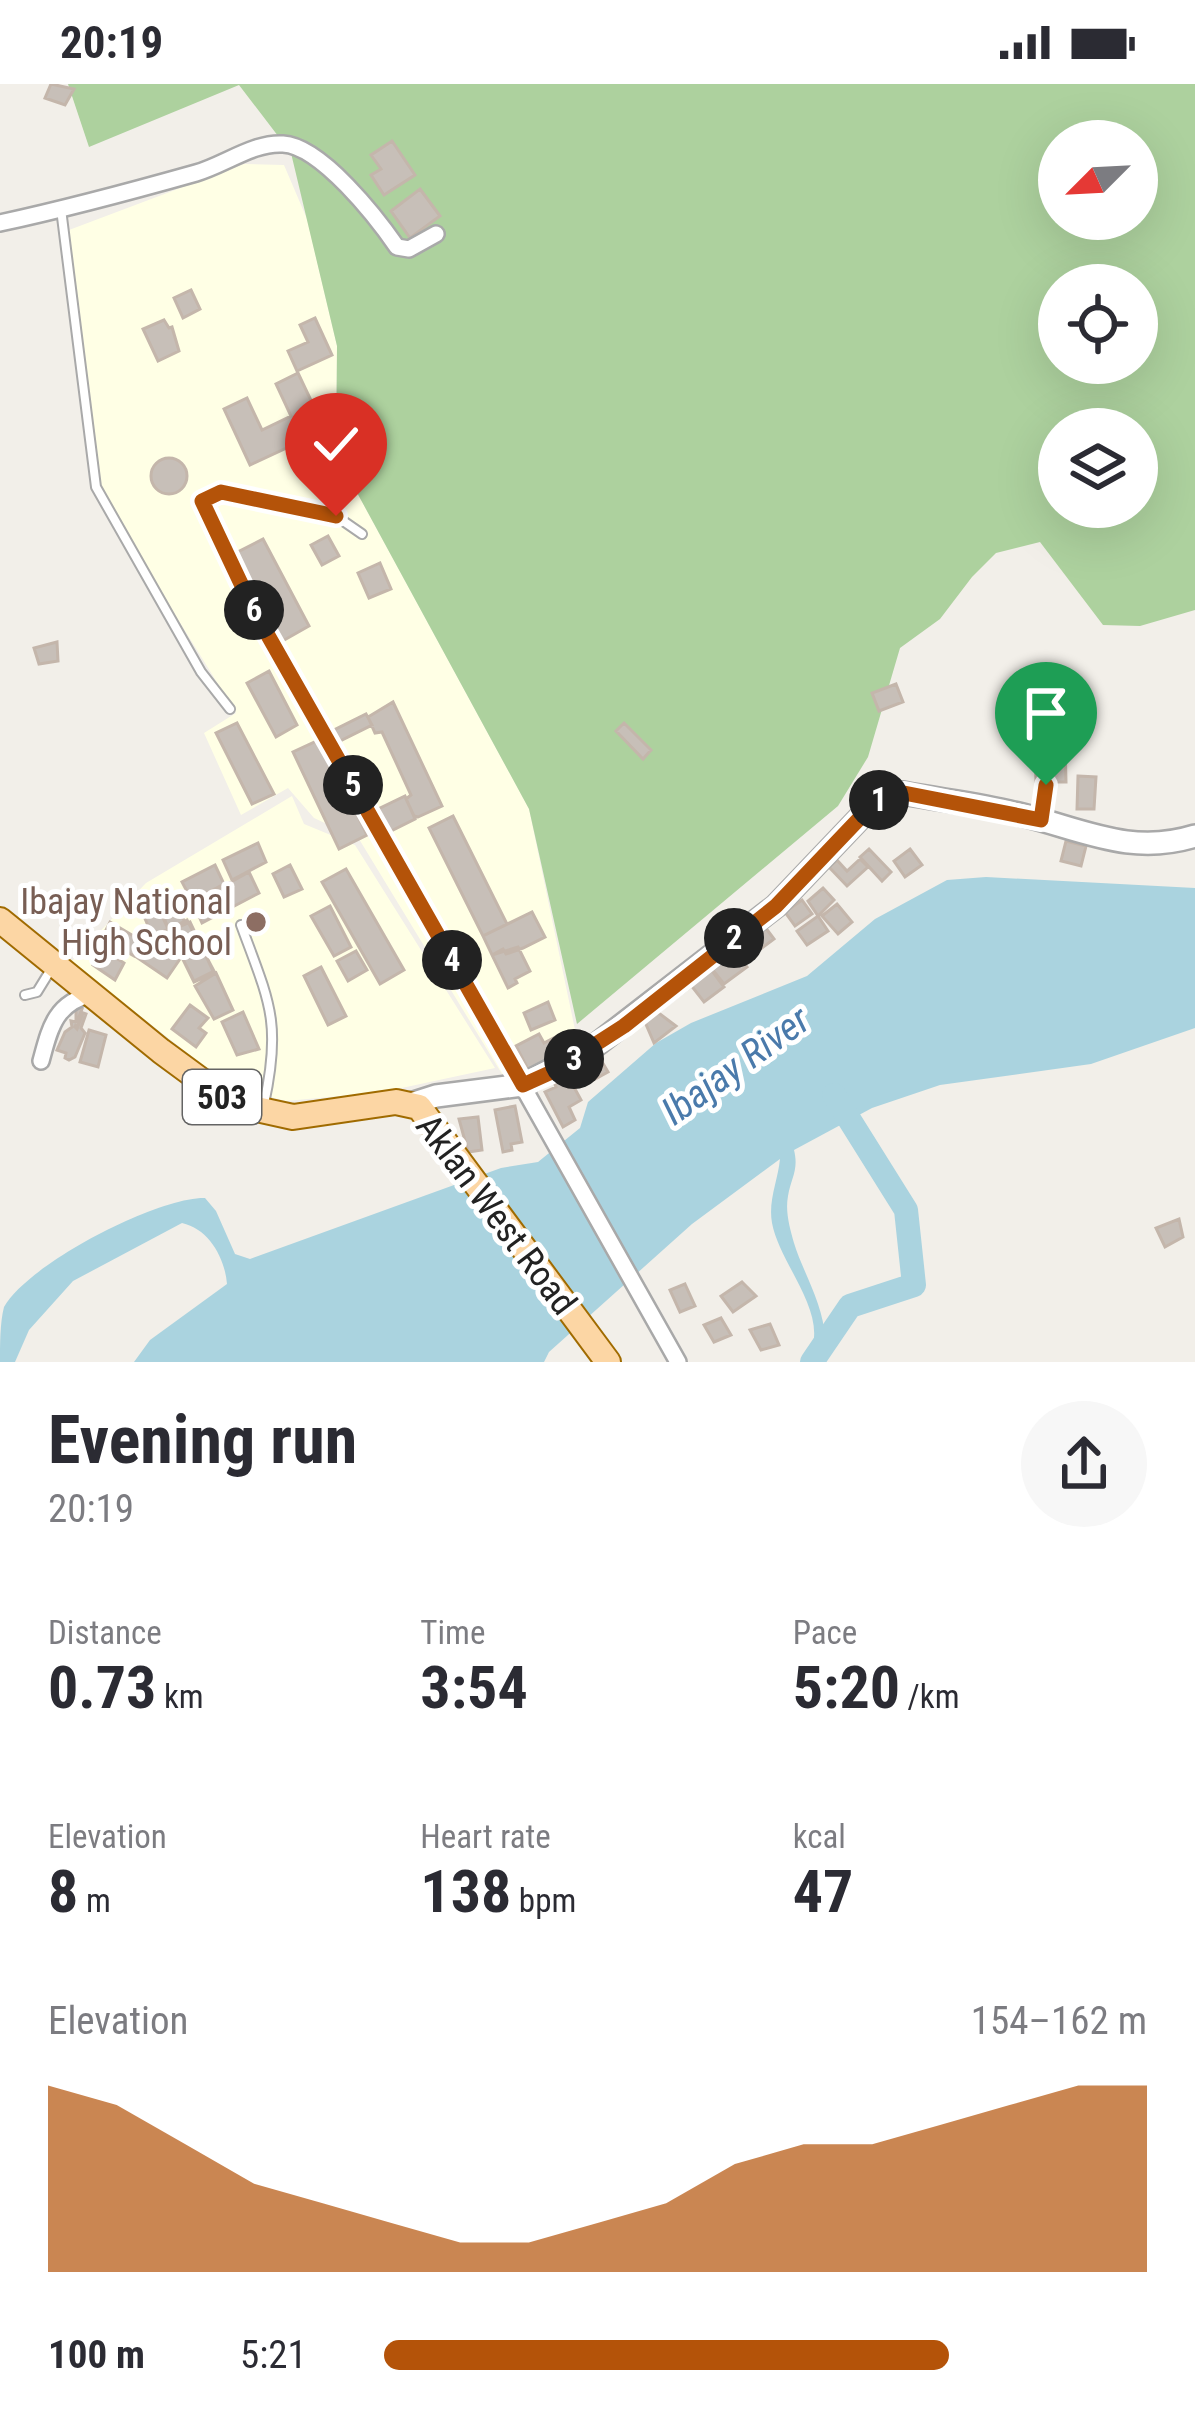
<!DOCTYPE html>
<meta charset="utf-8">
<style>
body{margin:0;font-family:"Roboto Condensed",sans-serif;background:#f7f7f7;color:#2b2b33;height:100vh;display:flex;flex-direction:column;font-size:45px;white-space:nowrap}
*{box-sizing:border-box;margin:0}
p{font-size:39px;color:#7c7c81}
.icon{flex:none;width:66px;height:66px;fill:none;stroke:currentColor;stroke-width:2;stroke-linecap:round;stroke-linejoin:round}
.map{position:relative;height:1278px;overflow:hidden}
.sheet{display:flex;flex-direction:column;background:#fff;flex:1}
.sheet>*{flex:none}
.needle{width:78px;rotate:246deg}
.fabs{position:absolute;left:1038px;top:36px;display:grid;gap:24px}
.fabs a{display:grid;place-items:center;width:120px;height:120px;border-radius:50%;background:#fff;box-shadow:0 12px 48px #0002;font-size:60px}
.pin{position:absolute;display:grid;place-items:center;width:102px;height:102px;color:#fff;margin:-123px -51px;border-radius:50% 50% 50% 0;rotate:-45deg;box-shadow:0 0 12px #0007}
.pin .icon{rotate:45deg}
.km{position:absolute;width:60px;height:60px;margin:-30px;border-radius:50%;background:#222;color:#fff;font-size:33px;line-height:60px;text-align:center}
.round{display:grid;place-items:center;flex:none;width:126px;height:126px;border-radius:63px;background:#f7f7f7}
.head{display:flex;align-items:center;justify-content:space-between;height:204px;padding:0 48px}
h1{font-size:66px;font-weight:700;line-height:90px}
.figures{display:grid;grid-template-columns:repeat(3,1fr);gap:18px;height:204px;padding:12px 48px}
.figures div{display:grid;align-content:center}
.figures b{font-size:60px;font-weight:700}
.figures small{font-size:33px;font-weight:400}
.figures p{font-size:33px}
.chart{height:336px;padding:24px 48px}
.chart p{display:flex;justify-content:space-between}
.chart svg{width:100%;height:216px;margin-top:12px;fill:#b45309;opacity:.7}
ul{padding:0 48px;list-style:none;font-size:39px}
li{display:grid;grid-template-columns:192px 144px 1fr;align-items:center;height:90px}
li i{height:30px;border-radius:15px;background:#b45309}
.status{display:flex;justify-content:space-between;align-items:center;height:84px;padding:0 60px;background:#fff;direction:ltr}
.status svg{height:33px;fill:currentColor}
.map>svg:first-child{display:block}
.education{fill:#ffffe5}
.forest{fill:#add19e;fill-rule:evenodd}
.water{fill:#aad3df}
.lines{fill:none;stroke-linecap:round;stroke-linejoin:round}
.river{stroke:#aad3df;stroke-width:24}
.building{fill:#c7bfb8;stroke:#c4b6ab;stroke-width:3}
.service-casing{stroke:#a9a9a9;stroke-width:12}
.minor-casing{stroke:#a9a9a9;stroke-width:20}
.tertiary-casing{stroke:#a9a9a9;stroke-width:26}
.primary-casing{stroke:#a06b00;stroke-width:28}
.service{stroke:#fff;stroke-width:8}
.minor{stroke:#fff;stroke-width:15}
.tertiary{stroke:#fff;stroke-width:21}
.primary{stroke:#fcd6a4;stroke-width:24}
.route-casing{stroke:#fff;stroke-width:24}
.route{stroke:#b45309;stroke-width:15}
.education-dot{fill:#8d6e63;stroke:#fff;stroke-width:4.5}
.labels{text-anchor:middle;stroke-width:10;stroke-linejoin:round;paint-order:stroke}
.shield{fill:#fff;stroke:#646464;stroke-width:3}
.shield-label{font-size:33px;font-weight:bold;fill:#222}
.education-label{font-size:36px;fill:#785e54;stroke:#fff;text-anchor:end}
.street-label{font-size:36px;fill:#222;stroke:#fff}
.water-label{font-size:39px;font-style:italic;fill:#4a7aab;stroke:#fff}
</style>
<div class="status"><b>20:19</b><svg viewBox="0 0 49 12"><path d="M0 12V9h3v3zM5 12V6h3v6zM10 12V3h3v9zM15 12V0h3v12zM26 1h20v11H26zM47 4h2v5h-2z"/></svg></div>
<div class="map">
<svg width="1195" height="1278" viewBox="0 0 1195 1278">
<rect width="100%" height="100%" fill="#f2efe9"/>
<path class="education" d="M244 80 284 81 307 135 337 262 336 370 529 725 579 965 525 993 502 990 359 755 314 734 288 704 241 731 204 649 236 629 96 403 69 146Z
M292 712 304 740 355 761 495 984 383 1008 286 1017 231 1003 71 878 146 799Z"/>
<path class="forest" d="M68 0H1195V526L1140 542 1103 541 1040 458 996 469 972 493 940 535 900 564 868 673 838 722 577 940 529 725 336 370 337 262 291 69 239 1 89 63ZM1059 57H1137V135H1059ZM1059 201H1137V279H1059ZM1059 345H1137V423H1059Z"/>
<path class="water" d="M986 793 1195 804V944L1091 980 940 1001 872 1024 794 1066C799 1086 791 1094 788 1112 785 1128 790 1145 794 1159 804 1193 838 1243 819 1278H804C837 1237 780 1183 772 1139 768 1117 778 1096 780 1075L692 1140 549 1268 544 1278H134L150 1256 227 1200C225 1174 209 1145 182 1139L73 1197 29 1246 15 1278H0C0 1261 0 1238 4 1223 28 1180 157 1113 205 1114L216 1127 235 1170 250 1175 501 1084 538 1078 580 1044 588 1018 656 959 691 939 807 892 875 835 947 796Z"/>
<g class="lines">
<path class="river" d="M812 1278 850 1222 914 1201 906 1126 834 1011"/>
</g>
<path class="building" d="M51 0 74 5 65 21 45 14Z
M392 57 415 91 384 111 371 91 381 85 371 71Z
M420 105 440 132 410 154 391 127Z
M191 206 200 225 183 234 174 214Z
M315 234 332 271 297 287 288 267 308 258 300 241Z
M164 236 169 244 172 243 179 267 158 277 143 245Z
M298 289 325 346 250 381 224 325 247 314 262 346 291 332 276 300Z
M151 392a18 18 0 1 1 36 0a18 18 0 1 1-36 0Z
M328 452 339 472 322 481 311 461Z
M263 455 309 542 279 559 232 471Z
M380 479 391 505 369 514 358 489Z
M57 558 58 577 39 580 34 564Z
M269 587 297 641 276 653 247 599Z
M896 600 903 618 879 627 872 609Z
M1050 613 1074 620 1069 638 1045 631Z
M393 618 442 722 418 733 414 732 406 715 411 711 382 648 375 649 368 633Z
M366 630 372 641 334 660 328 649Z
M1027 633H1049V656H1027Z
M237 639 274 710 252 720 216 649Z
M624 639 651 666 643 675 616 647Z
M321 655 367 751 339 765 293 668Z
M1035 657H1065L1066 698H1036Z
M1078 692 1096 693 1094 725H1077Z
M405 712 415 735 383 751 372 728Z
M453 732 507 840 483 852 429 744Z
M1066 757 1086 762 1081 782 1061 777Z
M258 759 266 778 232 796 223 776Z
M869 765 891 788 882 797 860 773Z
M910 765 922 781 905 793 894 777Z
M860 775 868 783 847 802 829 783 837 776 847 787Z
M215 781 224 800 192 817 182 798Z
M290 781 302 805 284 813 273 790Z
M346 785 404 886 380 900 322 798Z
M249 788 259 809 202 839 193 819Z
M823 804 834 816 818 832 808 817Z
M173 812 185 839 169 846 158 819Z
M802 816 812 830 795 842 785 828Z
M837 820 852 838 838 850 822 832Z
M330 822 351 863 334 872 311 832Z
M158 823 168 845 153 853 143 830Z
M532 828 545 853 523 864 506 870 503 865 492 871 483 852Z
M818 832 828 847 807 861 797 847Z
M187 836 214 887 194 897 168 846Z
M110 838 142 857 134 872 102 854Z
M190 838 214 889 194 898 169 847Z
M762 839 774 855 751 872 740 856Z
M147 853 180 875 167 894 135 872Z
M518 863 530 887 515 895 517 899 508 904 492 871Z
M731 863 747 883 724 900 708 880Z
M102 865 124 879 115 896 93 881Z
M356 867 367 886 348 897 337 877Z
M321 883 346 932 328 941 304 892Z
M710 884 724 903 704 918 690 900Z
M216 889 233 926 214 935 195 902Z
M548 918 555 936 531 946 524 929Z
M190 921 208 934 199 944 206 949 196 963 172 945Z
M76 923 82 925 75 943 77 945 83 929 86 930 81 944 85 949 75 973 69 976 65 974 66 969 57 966 65 948 72 943 71 937 76 938Z
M652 924 676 942 654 959 642 931Z
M243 928 259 965 237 971 222 938Z
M89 946 106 951 98 983 80 978Z
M539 950 544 959 561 950 570 968 530 989 516 962Z
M598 971 608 988 588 999 578 982Z
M569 994 581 1016 569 1023 575 1036 563 1043 545 1008 556 1003 554 998Z
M515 1022 522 1058 511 1060 512 1066 503 1068 495 1026Z
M478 1033 482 1066 468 1068 459 1035Z
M1179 1135 1183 1153 1165 1163 1156 1144Z
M742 1198 756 1212 733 1228 721 1212Z
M685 1200 695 1222 680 1228 670 1206Z
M721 1234 731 1251 714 1258 704 1241Z
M770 1240 779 1261 761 1266 750 1246Z"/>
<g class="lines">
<defs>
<path id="service" d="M61 125 96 403 201 588 230 625
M362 450 336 432 221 408 203 417 253 525 520 998
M241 841C269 917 282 938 264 1020
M25 911 37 908 53 882"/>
<path id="minor" d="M0 139C65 125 132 107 196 89 224 81 254 58 283 60 321 62 377 134 397 163L409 165 436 150
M1041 736 1046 701
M41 977C50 944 55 919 92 910
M522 1001 678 1278"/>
<path id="tertiary" d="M411 1020 436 1012 522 1001 591 965 776 822 877 716 903 709C940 716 978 720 1014 729 1078 743 1128 773 1195 752"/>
<path id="primary" d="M0 836 161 967 233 1020 293 1033 396 1018 419 1023 608 1278"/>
</defs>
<use href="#service" class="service-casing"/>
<use href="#minor" class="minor-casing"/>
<use href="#tertiary" class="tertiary-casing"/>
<use href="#primary" class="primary-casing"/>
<use href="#service" class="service"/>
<use href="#minor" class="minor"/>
<use href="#tertiary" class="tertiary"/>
<use href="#primary" class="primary"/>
</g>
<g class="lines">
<defs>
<path id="route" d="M336 432 221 408 202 417 253 525 523 1001 554 987 624 942 776 822 877 716 904 709 1041 736 1046 701"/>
</defs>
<use href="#route" class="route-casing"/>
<use href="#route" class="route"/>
</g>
<circle class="education-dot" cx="256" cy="838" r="12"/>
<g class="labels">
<rect class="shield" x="183" y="986" width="78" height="54" rx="9"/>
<g class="shield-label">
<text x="222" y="1025">503</text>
</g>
<g class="education-label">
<text x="232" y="830">Ibajay National<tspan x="232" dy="41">High School</tspan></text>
</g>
<g class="street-label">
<text transform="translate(497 1130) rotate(53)" y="13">Aklan West Road</text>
</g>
<g class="water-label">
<text transform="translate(735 981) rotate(-36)" y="14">Ibajay River</text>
</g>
</g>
</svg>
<div class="fabs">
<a><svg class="needle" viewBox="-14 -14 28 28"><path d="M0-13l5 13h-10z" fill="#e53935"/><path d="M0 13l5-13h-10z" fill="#7c7c81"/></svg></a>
<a><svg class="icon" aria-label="locate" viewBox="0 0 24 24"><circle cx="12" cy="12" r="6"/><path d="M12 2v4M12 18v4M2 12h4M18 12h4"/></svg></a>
<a><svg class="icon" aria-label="layers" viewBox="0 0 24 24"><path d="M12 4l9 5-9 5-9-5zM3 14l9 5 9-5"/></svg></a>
</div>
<div class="pin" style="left:1046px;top:701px;background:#1e9e55"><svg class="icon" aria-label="arrive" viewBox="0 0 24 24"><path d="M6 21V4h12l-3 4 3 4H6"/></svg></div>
<div class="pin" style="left:336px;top:432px;background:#d93025"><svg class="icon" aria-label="check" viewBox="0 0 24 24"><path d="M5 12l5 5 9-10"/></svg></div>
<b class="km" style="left:879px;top:716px">1</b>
<b class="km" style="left:734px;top:854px">2</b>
<b class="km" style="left:574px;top:975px">3</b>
<b class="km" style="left:452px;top:876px">4</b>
<b class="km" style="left:353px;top:701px">5</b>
<b class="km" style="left:254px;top:526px">6</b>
</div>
<section class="sheet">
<div class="head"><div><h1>Evening run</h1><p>20:19</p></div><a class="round"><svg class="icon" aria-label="share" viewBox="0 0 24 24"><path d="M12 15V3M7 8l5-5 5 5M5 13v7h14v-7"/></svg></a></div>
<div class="figures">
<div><p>Distance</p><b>0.73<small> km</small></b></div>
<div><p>Time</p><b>3:54</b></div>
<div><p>Pace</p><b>5:20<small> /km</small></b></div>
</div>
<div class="figures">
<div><p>Elevation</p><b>8<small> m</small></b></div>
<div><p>Heart rate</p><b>138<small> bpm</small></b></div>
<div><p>kcal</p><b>47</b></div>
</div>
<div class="chart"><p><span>Elevation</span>154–162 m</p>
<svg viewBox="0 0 160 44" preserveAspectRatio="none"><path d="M0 44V6L10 10L20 18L30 26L40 30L50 34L60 38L70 38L80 34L90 30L100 22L110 18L120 18L130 14L140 10L150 6L160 6V44z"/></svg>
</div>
<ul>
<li><b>100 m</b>5:21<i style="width:74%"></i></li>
</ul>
</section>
